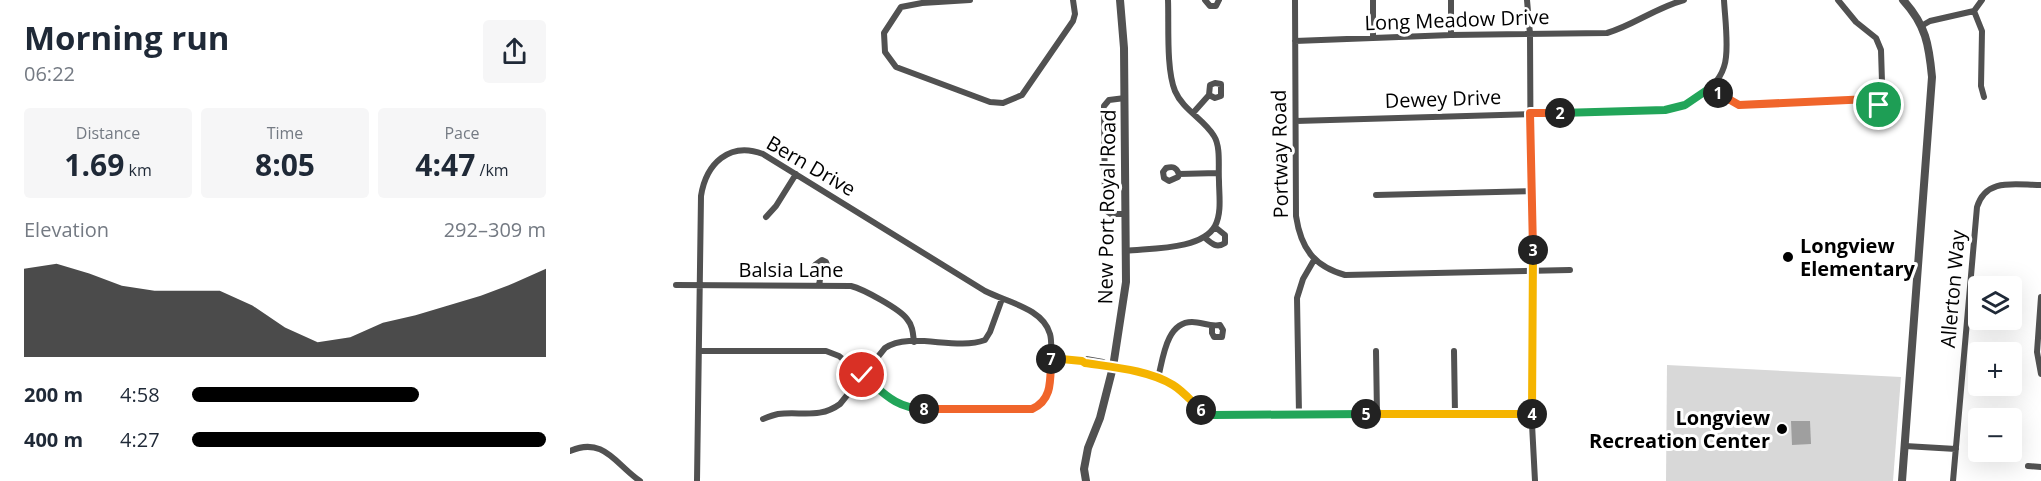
<!DOCTYPE html>
<meta charset="utf-8">
<style>
body{margin:0;font-family:"Open Sans",sans-serif;background:#f6f6f7;color:#1f2937;height:100vh;display:flex;flex-direction:column;font-size:22px;white-space:nowrap}
*{box-sizing:border-box;margin:0}
p{font-size:20px;color:#747a83}
.icon{flex:none;width:33px;height:33px;fill:none;stroke:currentColor;stroke-width:2;stroke-linecap:round;stroke-linejoin:round}
.map{position:relative;flex:1;overflow:hidden}
.panel{display:flex;flex-direction:column;background:#fff;width:570px}
.panel>*{flex:none}
.tools{position:absolute;left:1398px;top:276px;display:grid;gap:12px}
.tools a{display:grid;place-items:center;width:54px;height:54px;border-radius:6px;background:#fff;box-shadow:0 6px 24px #0002;font-size:30px}
.pin{position:absolute;display:grid;place-items:center;width:51px;height:51px;color:#fff;margin:-26px;border:3px solid #fff;border-radius:50%;box-shadow:0 2px 6px #0007}
.km{position:absolute;width:30px;height:30px;margin:-15px;border-radius:50%;background:#222;color:#fff;font-size:16px;line-height:30px;text-align:center}
.round{display:grid;place-items:center;flex:none;width:63px;height:63px;border-radius:6px;background:#f6f6f7}
.headline{display:flex;align-items:center;justify-content:space-between;height:102px;padding:0 24px}
h1{font-size:33px;font-weight:700;line-height:45px}
.stats{display:grid;grid-template-columns:repeat(3,1fr);gap:9px;height:102px;padding:6px 24px}
.stats div{display:grid;align-content:center;border-radius:6px;background:#f6f6f7;text-align:center}
.stats b{font-size:30px;font-weight:700}
.stats small{font-size:16px;font-weight:400}
.stats p{font-size:16px}
.chart{height:168px;padding:12px 24px}
.chart p{display:flex;justify-content:space-between}
.chart svg{width:100%;height:108px;margin-top:6px;fill:#000;opacity:.7}
ul{padding:0 24px;list-style:none;font-size:20px}
li{display:grid;grid-template-columns:96px 72px 1fr;align-items:center;height:45px}
li i{height:15px;border-radius:8px;background:#000}
main{display:flex;flex:1;min-height:0}
.map>svg:first-child{display:block}
.green{fill:#d8d8d8}
.water{fill:#9f9f9f}
.lines{fill:none;stroke-linecap:round;stroke-linejoin:round}
.minor{stroke:#515151;stroke-width:6}
.tertiary{stroke:#515151;stroke-width:8}
.split-1-casing{stroke:#fff;stroke-width:12}
.split-2-casing{stroke:#fff;stroke-width:12}
.split-3-casing{stroke:#fff;stroke-width:12}
.split-4-casing{stroke:#fff;stroke-width:12}
.split-5-casing{stroke:#fff;stroke-width:12}
.split-6-casing{stroke:#fff;stroke-width:12}
.split-7-casing{stroke:#fff;stroke-width:12}
.split-8-casing{stroke:#fff;stroke-width:12}
.split-9-casing{stroke:#fff;stroke-width:12}
.split-1{stroke:#f0652b;stroke-width:8}
.split-2{stroke:#22a559;stroke-width:8}
.split-3{stroke:#f0652b;stroke-width:8}
.split-4{stroke:#f5b400;stroke-width:8}
.split-5{stroke:#f5b400;stroke-width:8}
.split-6{stroke:#22a559;stroke-width:8}
.split-7{stroke:#f5b400;stroke-width:8}
.split-8{stroke:#f0652b;stroke-width:8}
.split-9{stroke:#22a559;stroke-width:8}
.poi-dot{fill:#000;stroke:#fff;stroke-width:2}
.labels{text-anchor:middle;stroke-width:6;stroke-linejoin:round;paint-order:stroke}
.street-label{font-size:20px;fill:#000;stroke:#fff}
.poi-label{font-size:20px;font-weight:bold;fill:#000;stroke:#fff;text-anchor:start}
</style>
<main>
<section class="panel">
<div class="headline"><div><h1>Morning run</h1><p>06:22</p></div><a class="round"><svg class="icon" aria-label="share" viewBox="0 0 24 24"><path d="M12 15V3M7 8l5-5 5 5M5 13v7h14v-7"/></svg></a></div>
<div class="stats">
<div><p>Distance</p><b>1.69<small> km</small></b></div>
<div><p>Time</p><b>8:05</b></div>
<div><p>Pace</p><b>4:47<small> /km</small></b></div>
</div>
<div class="chart"><p><span>Elevation</span>292–309 m</p>
<svg viewBox="0 0 160 44" preserveAspectRatio="none"><path d="M0 44V8L10 6L20 10L30 15L40 17L50 17L60 17L70 23L80 32L90 38L100 36L110 30L120 27L130 23L140 19L150 14L160 8V44z"/></svg>
</div>
<ul>
<li><b>200 m</b>4:58<i style="width:64%"></i></li>
<li><b>400 m</b>4:27<i style="width:100%"></i></li>
</ul>
</section>
<div class="map">
<svg width="1471" height="481" viewBox="0 0 1471 481">
<rect width="100%" height="100%" fill="#fff"/>
<path class="green" d="M1097 365 1331 377 1323 481H1096Z"/>
<path class="water" d="M1221 421H1240L1241 444 1222 445Z"/>
<g class="lines">
<path class="minor" d="M400 0 352 3 331 7 314 33 315 52 326 67 420 102 433 103 452 95 503 21 505 14 503 0
M635 0 640 6H646L649 0
M725 0 726 216C731 249 744 266 775 275L1000 270
M803 0V38
M881 0V35
M957 0 960 34 962 424 965 481
M1404 11 1412 31 1411 86 1414 97
M1353 25 1360 21 1404 11 1412 0
M725 41 881 35 1037 33C1064 25 1085 8 1114 0
M1140 88 1160 101 1169 105 1300 99 1311 89 1312 82 1311 50 1306 38 1286 22 1268 0
M555 98 539 100 534 106 535 210 541 214H555
M1300 99 1309 105 1313 102 1315 92 1311 89
M623 113 639 95 640 85 645 83 651 84V96L645 98 639 95
M726 121 1096 110C1122 103 1153 88 1156 57 1158 39 1155 18 1154 0
M609 174 608 177 599 181 594 178 593 172 596 168C603 166 606 167 609 174L648 173
M806 195 962 191
M196 217 206 206 226 174
M634 237C641 243 646 249 655 243V235L645 227
M556 251C580 248 632 250 645 226 652 213 649 194 649 181 648 167 651 147 644 136 634 119 613 110 605 91 596 69 599 25 598 0
M106 285 281 286C293 289 330 309 337 319 343 326 343 334 344 342
M249 286 251 272 245 265 252 260 256 262 258 267 251 272
M1471 297 1467 352 1471 374
M130 351H256L269 356 329 405 338 409H462C483 399 480 378 481 358
M806 351 807 414
M884 351 885 414
M516 359 533 362 537 365 515 363 512 361Z
M537 365C558 372 583 373 602 384 618 393 626 410 644 415L963 414
M588 378C593 359 596 322 622 322 632 322 640 327 650 325L653 330 652 337H644L642 333V327
M729 414 727 298 733 279 744 260
M193 419C198 417 203 415 208 414 230 411 250 419 270 404L315 348C340 331 385 351 415 340L420 332 432 299
M1335 446 1386 449
M0 451C34 436 46 465 70 481
M1458 466 1471 467
M127 481 131 196C136 164 159 141 193 154L415 291C436 302 473 308 480 334 482 341 481 350 481 358L512 361
M1383 481 1407 207C1416 177 1446 185 1471 185"/>
<path class="tertiary" d="M516 481 514 469 518 448 530 418 543 367 556 282 554 48 550 0
M1332 481 1362 77C1359 45 1356 25 1333 0"/>
</g>
<g class="lines">
<defs>
<path id="split-1" d="M1148 93 1169 105 1300 99 1309 105"/>
<path id="split-2" d="M990 113 1095 110 1115 105 1140 88 1148 93"/>
<path id="split-3" d="M963 250 960 113H990"/>
<path id="split-4" d="M962 414 963 250"/>
<path id="split-5" d="M796 414H962"/>
<path id="split-6" d="M631 410 644 415 796 414"/>
<path id="split-7" d="M481 359V358L512 361 515 363C541 367 579 370 603 385 613 391 622 402 631 410"/>
<path id="split-8" d="M354 409H462C483 400 480 379 481 359"/>
<path id="split-9" d="M292 375C314 393 325 408 354 409"/>
</defs>
<use href="#split-1" class="split-1-casing"/>
<use href="#split-2" class="split-2-casing"/>
<use href="#split-3" class="split-3-casing"/>
<use href="#split-4" class="split-4-casing"/>
<use href="#split-5" class="split-5-casing"/>
<use href="#split-6" class="split-6-casing"/>
<use href="#split-7" class="split-7-casing"/>
<use href="#split-8" class="split-8-casing"/>
<use href="#split-9" class="split-9-casing"/>
<use href="#split-1" class="split-1"/>
<use href="#split-2" class="split-2"/>
<use href="#split-3" class="split-3"/>
<use href="#split-4" class="split-4"/>
<use href="#split-5" class="split-5"/>
<use href="#split-6" class="split-6"/>
<use href="#split-7" class="split-7"/>
<use href="#split-8" class="split-8"/>
<use href="#split-9" class="split-9"/>
</g>
<g class="poi-dot">
<circle cx="1218" cy="257" r="6"/>
<circle cx="1212" cy="429" r="6"/>
</g>
<g class="labels">
<g class="street-label">
<text transform="translate(887 20) rotate(-2)" y="7">Long Meadow Drive</text>
<text transform="translate(873 99) rotate(-2)" y="7">Dewey Drive</text>
<text transform="translate(710 154) rotate(-91)" y="7">Portway Road</text>
<text transform="translate(241 166) rotate(30)" y="7">Bern Drive</text>
<text transform="translate(537 207) rotate(-89)" y="7">New Port Royal Road</text>
<text x="221" y="277">Balsia Lane</text>
<text transform="translate(1383 289) rotate(-85)" y="7">Allerton Way</text>
</g>
<g class="poi-label">
<text x="1230" y="253">Longview<tspan x="1230" dy="23">Elementary</tspan></text>
<text x="1200" y="425" text-anchor="end">Longview<tspan x="1200" dy="23">Recreation Center</tspan></text>
</g>
</g>
</svg>
<div class="tools">
<a><svg class="icon" aria-label="layers" viewBox="0 0 24 24"><path d="M12 4l9 5-9 5-9-5zM3 14l9 5 9-5"/></svg></a>
<a>+</a>
<a>−</a>
</div>
<div class="pin" style="left:1309px;top:105px;background:#1e9e55"><svg class="icon" aria-label="arrive" viewBox="0 0 24 24"><path d="M6 21V4h12l-3 4 3 4H6"/></svg></div>
<div class="pin" style="left:292px;top:375px;background:#d93025"><svg class="icon" aria-label="check" viewBox="0 0 24 24"><path d="M5 12l5 5 9-10"/></svg></div>
<b class="km" style="left:1148px;top:93px">1</b>
<b class="km" style="left:990px;top:113px">2</b>
<b class="km" style="left:963px;top:250px">3</b>
<b class="km" style="left:962px;top:414px">4</b>
<b class="km" style="left:796px;top:414px">5</b>
<b class="km" style="left:631px;top:410px">6</b>
<b class="km" style="left:481px;top:359px">7</b>
<b class="km" style="left:354px;top:409px">8</b>
</div>
</main>
